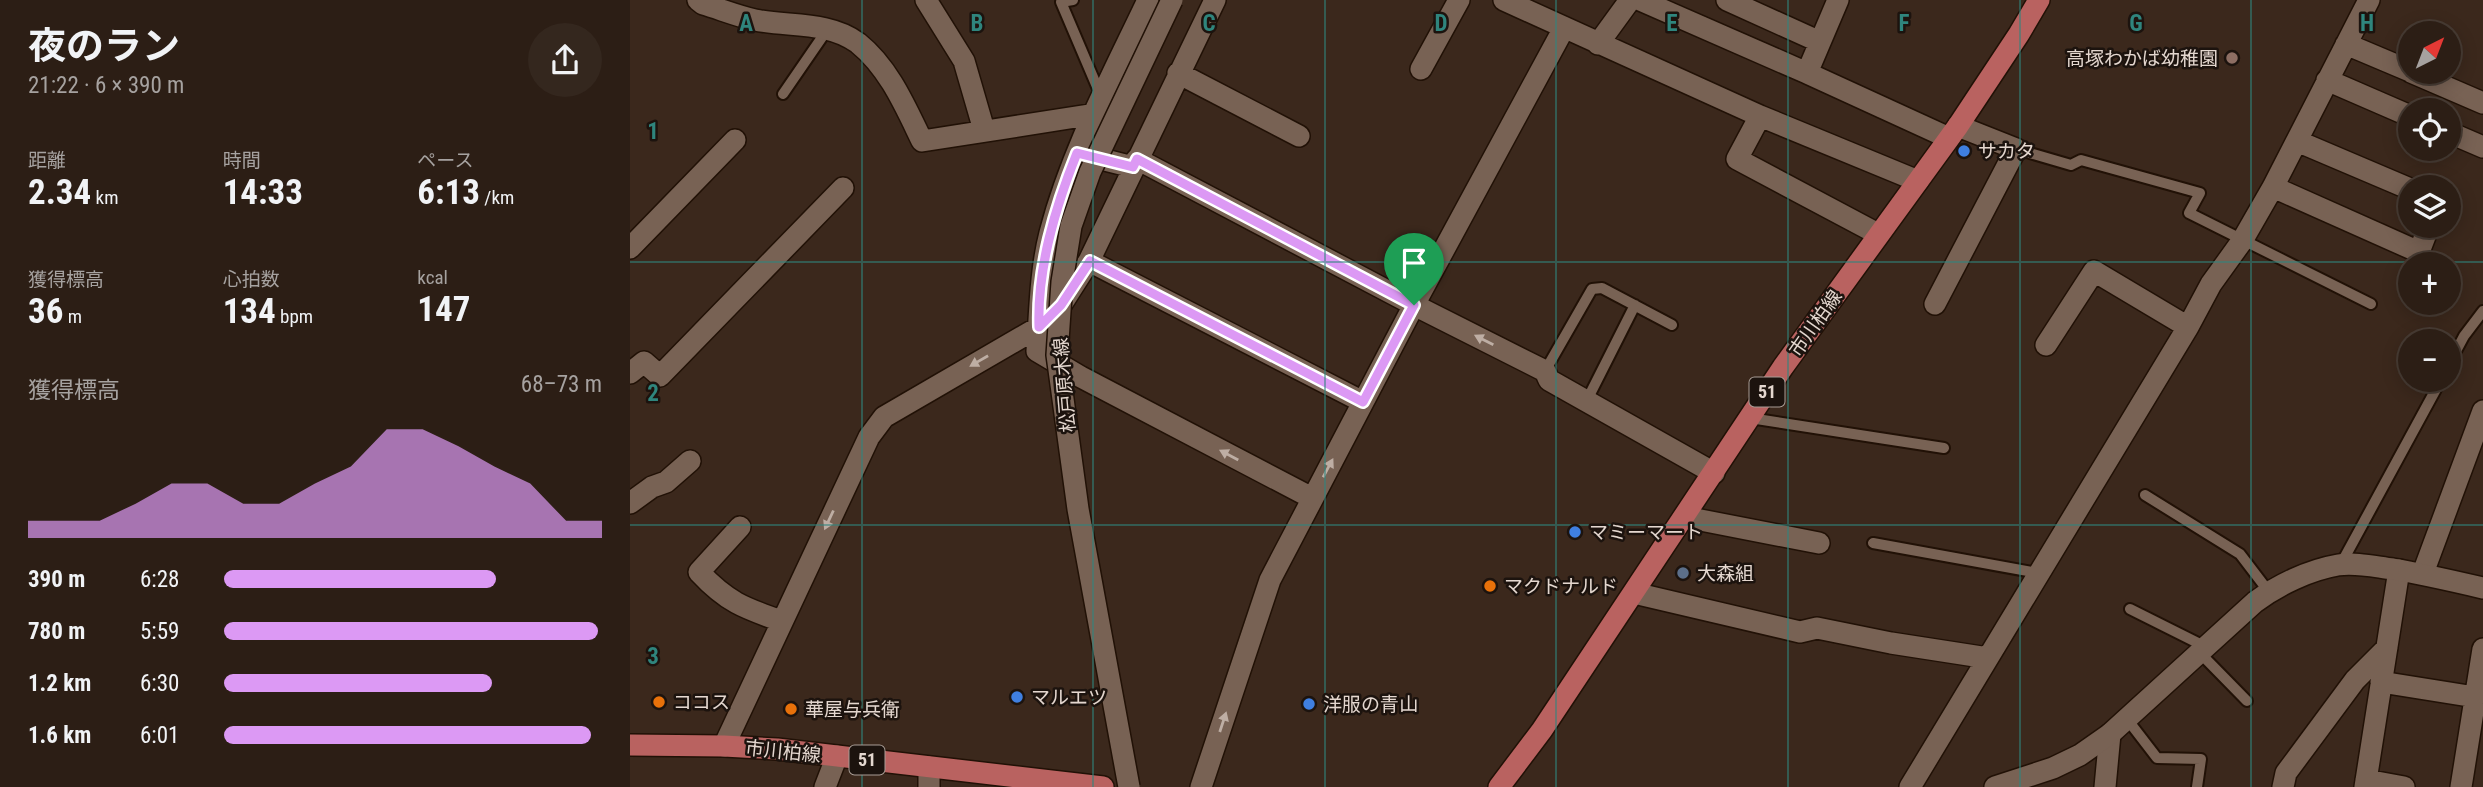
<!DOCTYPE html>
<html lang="ja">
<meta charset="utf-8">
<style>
body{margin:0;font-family:"Roboto Condensed","Noto Sans JP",sans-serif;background:#34271e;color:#f1f3f6;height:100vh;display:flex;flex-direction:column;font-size:26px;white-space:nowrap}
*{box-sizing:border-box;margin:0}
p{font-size:23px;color:#a6a2a0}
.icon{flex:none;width:38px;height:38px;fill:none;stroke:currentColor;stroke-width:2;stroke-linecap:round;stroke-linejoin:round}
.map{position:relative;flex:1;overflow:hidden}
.panel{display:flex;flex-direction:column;background:#2c1e15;width:630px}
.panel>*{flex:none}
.needle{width:46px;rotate:42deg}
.buttons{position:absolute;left:1768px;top:21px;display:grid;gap:14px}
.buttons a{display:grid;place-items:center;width:63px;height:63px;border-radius:50%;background:#2c1e15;box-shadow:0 4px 18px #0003,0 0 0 2px #483c34;font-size:35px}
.pin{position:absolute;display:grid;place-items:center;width:60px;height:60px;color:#fff;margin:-72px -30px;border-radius:50% 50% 50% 0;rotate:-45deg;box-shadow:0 0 7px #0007}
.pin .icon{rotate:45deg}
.round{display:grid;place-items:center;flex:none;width:74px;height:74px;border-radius:37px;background:#34271e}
.headline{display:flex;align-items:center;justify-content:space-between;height:119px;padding:0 28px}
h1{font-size:38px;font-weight:700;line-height:52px}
.stats{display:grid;grid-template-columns:repeat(3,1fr);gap:10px;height:119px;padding:7px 28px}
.stats div{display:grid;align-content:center}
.stats b{font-size:35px;font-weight:700}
.stats small{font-size:19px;font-weight:400}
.stats p{font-size:19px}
.chart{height:196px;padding:14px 28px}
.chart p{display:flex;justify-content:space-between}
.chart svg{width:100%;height:126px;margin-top:7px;fill:#dc99f4;opacity:.7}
ul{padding:0 28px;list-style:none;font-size:23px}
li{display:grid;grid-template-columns:112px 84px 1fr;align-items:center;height:52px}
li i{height:18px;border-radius:9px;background:#dc99f4}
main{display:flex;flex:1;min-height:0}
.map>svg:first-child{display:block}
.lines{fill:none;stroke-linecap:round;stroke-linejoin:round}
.service-casing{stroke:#211106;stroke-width:14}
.minor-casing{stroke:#211106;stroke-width:24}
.tertiary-casing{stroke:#211106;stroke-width:24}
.primary-casing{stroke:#211106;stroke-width:24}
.service{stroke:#786254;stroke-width:10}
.minor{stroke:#786254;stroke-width:21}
.tertiary{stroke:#786254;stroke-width:21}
.primary{stroke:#b96260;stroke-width:21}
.secondary-bridge-casing{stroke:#211106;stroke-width:24;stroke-linecap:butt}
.secondary-bridge{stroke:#786254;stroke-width:21}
.oneway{fill:#beaea4}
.route-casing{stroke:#fff;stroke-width:14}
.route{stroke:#dc99f4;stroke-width:9}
.grid{fill:none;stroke:#2f857d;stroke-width:2;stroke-opacity:0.55}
.education-dot{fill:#8d6e63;stroke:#1c130e;stroke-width:2.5}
.shop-dot{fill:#3f7fe0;stroke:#1c130e;stroke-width:2.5}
.service-dot{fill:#5c6f8a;stroke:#1c130e;stroke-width:2.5}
.food-dot{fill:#e8710a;stroke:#1c130e;stroke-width:2.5}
.labels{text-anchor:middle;stroke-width:5;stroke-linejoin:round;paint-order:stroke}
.shield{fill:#1c130e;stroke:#a89c95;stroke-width:2}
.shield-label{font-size:18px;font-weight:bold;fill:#e4d7cf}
.poi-label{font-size:19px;fill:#e4d7cf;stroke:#1c130e;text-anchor:start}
.street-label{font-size:19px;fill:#e4d7cf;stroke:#1c130e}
.grid-label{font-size:23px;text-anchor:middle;font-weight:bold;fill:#2f857d;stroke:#1c130e;stroke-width:5;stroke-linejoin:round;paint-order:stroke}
</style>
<main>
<section class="panel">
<div class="headline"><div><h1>夜のラン</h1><p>21:22 · 6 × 390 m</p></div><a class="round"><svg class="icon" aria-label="share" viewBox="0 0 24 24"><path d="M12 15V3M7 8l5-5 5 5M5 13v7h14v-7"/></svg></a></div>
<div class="stats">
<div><p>距離</p><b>2.34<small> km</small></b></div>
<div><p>時間</p><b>14:33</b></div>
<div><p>ペース</p><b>6:13<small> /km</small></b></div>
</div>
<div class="stats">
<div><p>獲得標高</p><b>36<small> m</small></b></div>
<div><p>心拍数</p><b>134<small> bpm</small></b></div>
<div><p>kcal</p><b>147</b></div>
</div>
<div class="chart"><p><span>獲得標高</span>68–73 m</p>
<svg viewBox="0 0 160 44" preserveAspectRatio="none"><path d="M0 44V38L10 38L20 38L30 32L40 25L50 25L60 32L70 32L80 25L90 19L100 6L110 6L120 12L130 19L140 25L150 38L160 38V44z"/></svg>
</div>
<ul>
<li><b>390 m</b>6:28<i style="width:72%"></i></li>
<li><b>780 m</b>5:59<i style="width:99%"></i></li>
<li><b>1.2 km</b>6:30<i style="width:71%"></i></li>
<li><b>1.6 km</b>6:01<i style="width:97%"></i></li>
</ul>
</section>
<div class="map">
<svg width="1853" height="787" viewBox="0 0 1853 787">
<rect width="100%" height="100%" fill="#3b281c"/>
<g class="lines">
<defs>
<path id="service" d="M443 0 431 2 471 96
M153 94 197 30
M1386 149 1441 165 1451 160 1570 193 1559 213 1741 304
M1818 366 1834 336 1853 311
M915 371 962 289 972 288 1042 325
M956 402 1005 305
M1120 418 1314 448
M1515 495 1610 554 1639 592
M1243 543 1408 573
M1711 564 1811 380
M1500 609 1576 647
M1570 653 1617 701
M1497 719 1527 758 1571 759 1567 787"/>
<path id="minor" d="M68 0 73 4C90 9 107 16 125 20 158 27 199 21 228 43 259 68 275 106 292 141L465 114
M296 0 334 61 354 130
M518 0C482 76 441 152 420 233 410 272 410 312 407 351L451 377 682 498
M874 0 1130 116 1288 181
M1010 0 1177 73
M1097 0 1190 42
M1208 0 1177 73 1319 138
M968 44 1000 0
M1716 44 1780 71
M791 69 829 0
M1781 72 1853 103
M548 73 669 136
M1697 80 1780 116
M1130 116 1107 159 1248 234
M1818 132 1853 147
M1667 141 1780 189
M451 154 503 167
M507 159 784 305 915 371 919 380 1084 473
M1643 187 1789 252 1799 226
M0 248 105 140
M459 261 733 402
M1305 304 1386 149 1328 126
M1416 345 1464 271 1558 327
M0 373 14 362 30 376 213 188
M0 503 22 487 36 482 60 461
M1055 517 1189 543
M110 527 69 572C97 602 114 608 151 621
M1793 573 1853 411
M1004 593 1170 632 1187 628 1261 643 1358 658
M1751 682 1845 697
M94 746 239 437 254 417 409 327 431 305 459 261 585 0
M1736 780 1774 787
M195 787 207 756
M299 787V767
M571 787 640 580 784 305 934 28
M1280 787 1558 327 1581 284 1612 241 1643 187 1739 0
M1475 787 1480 734
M1653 787 1656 773 1725 680 1757 648
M1735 787 1769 570
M1831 787 1853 649"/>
<path id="tertiary" d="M1365 787 1423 768 1450 755 1480 734 1625 602C1648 585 1679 570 1708 565 1726 562 1746 567 1763 569 1793 574 1823 581 1853 588"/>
<path id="primary" d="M0 745 94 746 147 749 473 787
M869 787 912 730 1153 367 1328 126 1389 34 1409 0"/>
</defs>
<use href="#service" class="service-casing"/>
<use href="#minor" class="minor-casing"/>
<use href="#tertiary" class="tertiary-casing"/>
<use href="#primary" class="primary-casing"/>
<use href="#service" class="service"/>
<use href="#minor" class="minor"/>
<use href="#tertiary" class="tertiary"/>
<use href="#primary" class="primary"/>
<defs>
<path id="secondary-bridge" d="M499 787 448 509 427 355 432 282 441 226 460 172 542 0"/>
</defs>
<use href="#secondary-bridge" class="secondary-bridge-casing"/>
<use href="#secondary-bridge" class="secondary-bridge"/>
</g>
<defs><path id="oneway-solid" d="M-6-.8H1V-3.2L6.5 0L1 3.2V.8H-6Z" transform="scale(1.75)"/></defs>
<g class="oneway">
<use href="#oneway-solid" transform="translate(854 340) rotate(-153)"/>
<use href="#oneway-solid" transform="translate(349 361) rotate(150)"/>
<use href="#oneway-solid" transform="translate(599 455) rotate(-152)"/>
<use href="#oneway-solid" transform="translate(698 468) rotate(-62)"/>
<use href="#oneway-solid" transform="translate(199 520) rotate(115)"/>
<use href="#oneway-solid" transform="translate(593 722) rotate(-72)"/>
</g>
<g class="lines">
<defs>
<path id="route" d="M447 153 503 167 507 159 784 305 733 402 460 261 431 305 409 327C407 268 425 208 447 153Z"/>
</defs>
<use href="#route" class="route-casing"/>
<use href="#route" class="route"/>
</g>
<path class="grid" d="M232 0V787M463 0V787M695 0V787M926 0V787M1158 0V787M1390 0V787M1621 0V787M0 262H1853M0 525H1853"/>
<circle class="education-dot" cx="1602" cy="58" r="7"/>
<g class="shop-dot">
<circle cx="1334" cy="151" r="7"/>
<circle cx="945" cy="532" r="7"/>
<circle cx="387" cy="697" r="7"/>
<circle cx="679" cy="704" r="7"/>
</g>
<circle class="service-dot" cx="1053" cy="573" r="7"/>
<g class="food-dot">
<circle cx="860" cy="586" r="7"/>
<circle cx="29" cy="702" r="7"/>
<circle cx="161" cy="709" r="7"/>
</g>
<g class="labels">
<g class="shield">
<rect x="1119.5" y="377.5" width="35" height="29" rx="5"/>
<rect x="219.5" y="745.5" width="35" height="29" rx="5"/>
</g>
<g class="shield-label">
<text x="1137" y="398">51</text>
<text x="237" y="766">51</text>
</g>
<g class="poi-label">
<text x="1588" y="65" text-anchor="end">高塚わかば幼稚園</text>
<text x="1348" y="158">サカタ</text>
<text x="959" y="539">マミーマート</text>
<text x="1067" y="580">大森組</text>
<text x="874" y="593">マクドナルド</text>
<text x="401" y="704">マルエツ</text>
<text x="43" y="709">ココス</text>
<text x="693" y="711">洋服の青山</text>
<text x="175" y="716">華屋与兵衛</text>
</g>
<g class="street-label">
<text transform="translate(1185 323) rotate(-55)" y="7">市川柏線</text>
<text transform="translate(434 385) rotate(-95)" y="7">松戸原木線</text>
<text transform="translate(153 751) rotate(6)" y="7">市川柏線</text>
</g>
</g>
<g class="grid-label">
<text x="116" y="31">A</text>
<text x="347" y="31">B</text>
<text x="579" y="31">C</text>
<text x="811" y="31">D</text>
<text x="1042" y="31">E</text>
<text x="1274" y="31">F</text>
<text x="1506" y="31">G</text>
<text x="1737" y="31">H</text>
<text x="23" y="139">1</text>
<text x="23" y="401">2</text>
<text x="23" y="664">3</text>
</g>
</svg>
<div class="buttons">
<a><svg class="needle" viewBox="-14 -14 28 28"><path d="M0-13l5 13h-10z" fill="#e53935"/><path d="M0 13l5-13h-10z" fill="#a6a2a0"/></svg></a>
<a><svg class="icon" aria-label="locate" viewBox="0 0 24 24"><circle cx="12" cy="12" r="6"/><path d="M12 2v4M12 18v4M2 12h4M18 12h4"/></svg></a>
<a><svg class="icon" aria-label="layers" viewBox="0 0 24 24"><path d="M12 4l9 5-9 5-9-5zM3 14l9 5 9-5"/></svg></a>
<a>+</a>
<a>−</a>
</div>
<div class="pin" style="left:784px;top:305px;background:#1e9e55"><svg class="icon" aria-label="arrive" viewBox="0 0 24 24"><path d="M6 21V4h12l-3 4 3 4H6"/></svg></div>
</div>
</main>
